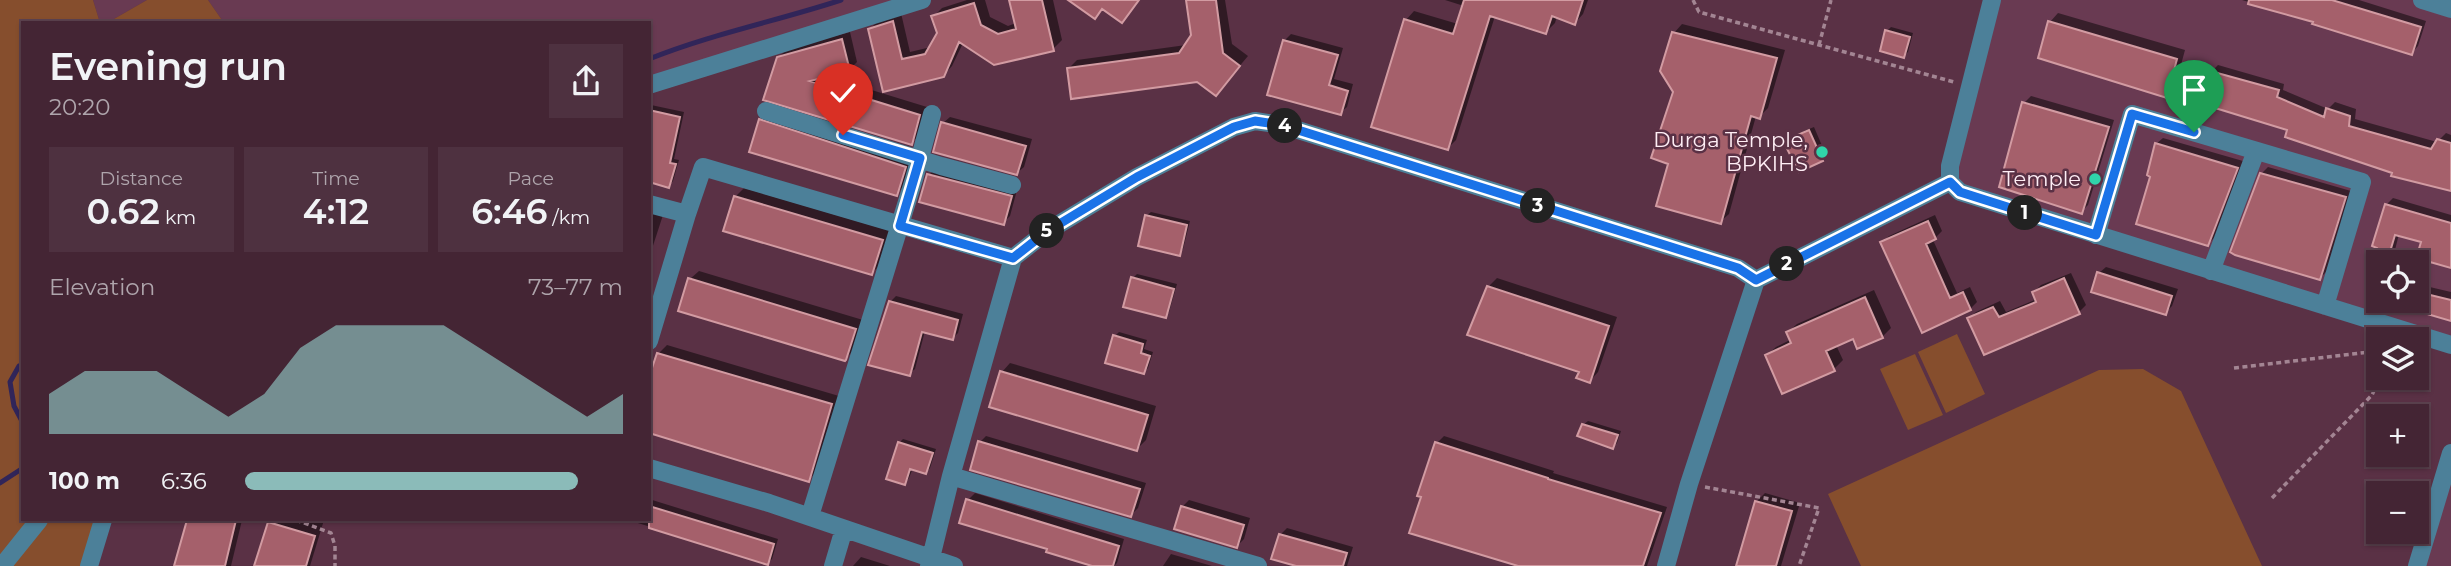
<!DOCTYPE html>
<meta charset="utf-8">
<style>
body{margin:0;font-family:Montserrat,sans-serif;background:#4e3140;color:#f1f3f6;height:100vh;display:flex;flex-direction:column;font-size:26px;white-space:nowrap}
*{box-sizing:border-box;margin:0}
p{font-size:23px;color:#afa5ac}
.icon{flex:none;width:38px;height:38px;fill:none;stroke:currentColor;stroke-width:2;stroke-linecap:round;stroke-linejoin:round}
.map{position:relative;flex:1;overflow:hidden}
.details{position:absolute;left:21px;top:21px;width:630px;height:500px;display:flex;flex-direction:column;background:#442534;border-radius:0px;box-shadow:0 2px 5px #0004,0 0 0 2px #5c424f}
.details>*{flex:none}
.controls{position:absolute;left:2366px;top:250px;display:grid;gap:14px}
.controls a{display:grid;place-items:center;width:63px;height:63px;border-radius:0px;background:#442534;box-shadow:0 2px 5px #0004,0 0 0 2px #5c424f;font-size:35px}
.pin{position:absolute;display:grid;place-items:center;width:60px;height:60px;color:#fff;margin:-72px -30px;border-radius:50% 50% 50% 0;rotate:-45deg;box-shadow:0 0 7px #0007}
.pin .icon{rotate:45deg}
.km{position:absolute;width:35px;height:35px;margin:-18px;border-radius:50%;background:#222;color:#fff;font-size:19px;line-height:35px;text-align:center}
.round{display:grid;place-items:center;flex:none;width:74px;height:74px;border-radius:0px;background:#4e3140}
.summary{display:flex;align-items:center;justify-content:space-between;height:119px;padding:0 28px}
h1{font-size:38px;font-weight:600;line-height:52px}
.figures{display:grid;grid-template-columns:repeat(3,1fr);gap:10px;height:119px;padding:7px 28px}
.figures div{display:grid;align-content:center;border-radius:0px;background:#4e3140;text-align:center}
.figures b{font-size:35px;font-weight:600}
.figures small{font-size:19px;font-weight:400}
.figures p{font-size:19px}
.chart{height:196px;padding:14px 28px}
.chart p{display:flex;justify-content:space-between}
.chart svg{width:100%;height:126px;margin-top:7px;fill:#8bbbb9;opacity:.7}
ul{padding:0 28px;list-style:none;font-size:23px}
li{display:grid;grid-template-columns:112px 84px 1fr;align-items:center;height:52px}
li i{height:18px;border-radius:9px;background:#8bbbb9}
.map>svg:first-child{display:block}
.built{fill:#693a52;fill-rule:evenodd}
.green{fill:#864e2d}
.shadow{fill:#0007}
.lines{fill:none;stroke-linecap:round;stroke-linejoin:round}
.stream{stroke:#312559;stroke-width:5}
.building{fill:#a5606b;stroke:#d29ba2;stroke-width:2}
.path{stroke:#a38593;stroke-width:3.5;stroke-dasharray:5 3.5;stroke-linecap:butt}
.minor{stroke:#4c8099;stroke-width:18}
.route-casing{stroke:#fff;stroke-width:14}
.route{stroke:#1a73e8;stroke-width:9}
.poi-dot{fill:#30d4aa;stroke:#5a3145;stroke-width:2.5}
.labels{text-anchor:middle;stroke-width:5;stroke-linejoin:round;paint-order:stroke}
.poi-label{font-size:21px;fill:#ffeef5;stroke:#5a3145;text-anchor:end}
</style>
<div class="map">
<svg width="2451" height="566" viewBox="0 0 2451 566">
<rect width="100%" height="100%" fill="#5a3145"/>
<path class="built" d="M93 0H147L107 23H100Z
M208 0H922L649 85V23H224Z
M1992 0H2451V345L1950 182ZM2378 262H2417V301H2378Z
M2451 453V566H2417Z"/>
<path class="green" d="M0 0H93L100 23H23V520H103L89 566H0Z
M147 0H208L224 23H107Z
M1957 334 1985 394 1946 413 1918 352Z
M1915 354 1943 415 1908 430 1880 369Z
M2143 369 2181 391 2262 566H1861L1828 494 2099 370Z"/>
<path class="shadow" d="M967 0H985L990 17 1008 26 1016 23 1011 0H1053L1062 40 1053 49 963 43 952 66 943 76 884 90 870 29 879 20 901 13 910 52 931 47 939 33 933 17 942 8Z
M1188 0H1225L1232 44 1248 56 1216 94 1198 80 1068 69 1077 60 1186 45 1193 35Z
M1445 0H1588L1583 14 1575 23 1557 16 1555 23 1546 32 1495 16 1456 140 1448 148 1406 20 1414 11 1458 24 1464 6Z
M2242 0H2359L2426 21 2418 46 2412 53Z
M2058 13 2185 50 2175 87 2166 96 2050 22Z
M1682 24 1785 50 1768 108 1759 117 1756 116 1729 214 1720 222 1675 92 1674 33Z
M1891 27 1913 33 1908 52 1904 56 1887 31Z
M850 32 857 62 849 70 826 76 927 107 920 135 911 143 765 99 778 58 787 49Z
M1291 34 1343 48 1334 79 1353 84 1347 107 1340 113 1284 41Z
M2218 65 2284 84 2283 90 2328 109 2335 102 2356 109 2355 119 2437 142 2446 133 2451 135V189L2394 171 2289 129 2211 72Z
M2031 96 2114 120 2088 205 2081 212 2024 103Z
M651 105 684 112 674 159 679 160 673 181 668 186 649 180Z
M769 111 913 158 905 185 896 194 760 120Z
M950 117 1032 139 1024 167 1017 173 943 123Z
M1814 127 1826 155 1822 160 1785 141 1789 137Z
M2163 138 2243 161 2215 237 2208 244 2152 175 2156 144Z
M2268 167 2351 191 2327 271 2320 278 2261 174Z
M936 168 1017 190 1010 216 1003 223 929 175Z
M744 188 891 231 881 264 872 273 735 197Z
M2393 198 2451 215V266L2432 260 2429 264 2423 241 2399 234 2392 262H2378V299L2366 296 2379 247 2386 205Z
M649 211 663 215 649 258Z
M1151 212 1190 221 1183 249 1179 254 1146 216Z
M1935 215 1942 231 1933 240 1957 293 1970 287 1977 302 1970 309 1922 331 1882 243 1889 236Z
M2106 267 2178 289 2172 306 2165 313 2099 273Z
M699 271 863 320 854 350 845 359 690 279Z
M2071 273 2086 305 2079 312 1985 353 1969 318 1976 312 2000 301 2006 312 2037 299 2034 292 2041 285Z
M1137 274 1177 284 1169 312 1165 316 1133 278Z
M1497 278 1617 317 1598 372 1590 381 1488 287Z
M2417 284 2451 292 2450 319 2384 301H2417Z
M1874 290 1891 328 1882 337H1854L1836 345 1843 360 1834 369 1767 355 1776 347 1792 339 1788 332 1797 324Z
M896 296 963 314 958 333 952 339 925 331 915 369 909 374 890 302Z
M1119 332 1147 340 1144 349 1153 352 1148 368 1144 372 1115 336Z
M667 345 839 396 817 471 808 480 658 354Z
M1010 363 1156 406 1146 440 1137 449 1002 372Z
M1588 421 1621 431 1617 443 1613 447 1583 425Z
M986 436 1146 483 1138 508 1131 515 980 442Z
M1444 436 1554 471 1553 473 1667 507 1647 566H1524L1420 495 1437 443Z
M903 439 936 449 930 468 926 472 913 468 909 478 905 483 899 443Z
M975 493 1124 539 1117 563 1114 566H1098L1050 547 968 500Z
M1765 493 1800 503 1781 566H1738L1756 502Z
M649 499 778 539 772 559 768 563 628 520H649Z
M1189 500 1250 518 1244 539 1237 546 1182 507Z
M188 520H242L231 566H176Z
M270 520H324L310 566H256Z
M1287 528 1353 547 1347 566H1302L1280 535Z
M1171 554 1212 566H1163Z
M861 557 890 566H853Z"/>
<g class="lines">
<path class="stream" d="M649 59C711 34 777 21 841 0
M23 365 19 366 10 382 14 406 23 423
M0 483 23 468"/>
</g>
<path class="building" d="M1009 0H1042L1054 51 994 65 959 42 944 77 883 92 868 29 893 21 902 59 925 54 937 33 931 16 974 3 981 25 998 34 1016 29Z
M1068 0H1139L1122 23 1102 9 1095 19Z
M1186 0H1216L1223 53 1240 66 1216 96 1197 82 1071 99 1067 68 1179 53 1191 35Z
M1464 0H1583L1575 25 1552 16 1546 34 1490 16 1448 150 1371 127 1404 19 1453 34Z
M2249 0H2332L2421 27 2412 55 2312 24 2313 22 2248 4Z
M2048 21 2177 59 2167 98 2038 58Z
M1885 30 1910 37 1904 58 1880 51Z
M1672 32 1777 58 1760 119 1751 116 1721 224 1656 206 1668 164 1651 158 1673 92 1660 71Z
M842 39 850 71 810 81 920 115 912 145 763 100 777 57Z
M1283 40 1338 55 1329 85 1348 91 1341 115 1267 95Z
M2210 71 2279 90 2277 97 2324 117 2326 108 2350 116 2349 126 2431 149 2437 139 2451 143V191L2391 176 2392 173 2285 137 2287 130 2202 104Z
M2022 102 2109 127 2082 214 1999 187Z
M649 110 680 117 670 163 676 164 669 188 649 182Z
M759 119 906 167 897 196 749 152Z
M941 122 1026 146 1017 175 933 152Z
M1809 130 1823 161 1799 172 1783 141Z
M2155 143 2238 168 2208 246 2136 224 2150 177 2147 175Z
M2260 173 2346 197 2320 280 2235 255 2230 252Z
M927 174 1012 196 1004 225 919 202Z
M734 196 883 240 872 275 723 231Z
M2385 204 2451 223V268L2430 262 2422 293 2451 300V321L2417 311V262H2415L2421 242 2395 235 2387 262H2378V285L2368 282 2377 248 2372 246Z
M1145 215 1187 225 1180 256 1138 246Z
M1928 221 1936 239 1926 244 1950 298 1963 292 1971 310 1922 333 1880 242Z
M2097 272 2172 296 2166 315 2091 292Z
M1131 277 1174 289 1166 318 1123 307Z
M688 278 856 329 846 360 845 361 678 311Z
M2064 278 2080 314 1984 355 1967 318 1993 307 1999 317 2036 302 2032 292Z
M1487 286 1609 326 1590 383 1576 378 1579 372 1467 335Z
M1865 297 1883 338 1857 349 1853 339 1826 351 1835 371 1782 394 1765 355 1791 343 1786 332Z
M889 301 958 320 953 340 922 332 910 376 868 365Z
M1113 335 1143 344 1141 353 1150 356 1144 374 1105 363Z
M657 353 832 404 809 482 649 433V377Z
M1000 371 1148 415 1137 451 989 407Z
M1582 424 1618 435 1613 449 1577 436Z
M978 441 1140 489 1131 517 970 470Z
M898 442 933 453 926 474 910 469 905 485 886 479Z
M1435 442 1548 478V479L1661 513 1643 566H1518L1409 533 1421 497 1417 496Z
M966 499 1119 546 1113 566H1092L1046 552 1047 549 959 523Z
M1755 501 1792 511 1776 566H1736Z
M649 506 774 544 768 565 649 528Z
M1181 506 1244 525 1237 548 1174 529Z
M187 520H236L225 566H174Z
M268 522 315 536 306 566H254Z
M1279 534 1347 553 1343 566H1296L1271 559Z"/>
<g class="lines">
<path class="path" d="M1693 0 1699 12 1954 82
M1819 45 1831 0
M2234 368 2378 351
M1705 487 1819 508 1799 566
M2272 498 2372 395 2380 378
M296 520 331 533 335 546V566"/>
<path class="minor" d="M1992 0 1950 166V182L1960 192 2451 345
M2422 0 2451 9
M649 85 922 0
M766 111 941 166 1012 185
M649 204 687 214
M2096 235 2132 114 2362 182 2325 306
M2211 271 2256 151
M649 341 687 214 703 167 1013 258
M649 468 769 503 954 566
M951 476 1258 566
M810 516 914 179 932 114
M2 566 39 520
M89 566 103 520
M833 566 844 529
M929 566 951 476 1013 258 1046 232 1137 177 1234 127 1255 121 1282 125 1738 268 1756 280
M1666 566 1689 484 1756 280 1950 182
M2417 566 2451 453"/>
</g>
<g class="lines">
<defs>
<path id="route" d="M843 135 920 158 900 226 1013 258 1046 232 1137 177 1234 127 1255 121 1282 125 1738 268 1756 280 1950 182 1960 192 2096 235 2132 114 2194 132"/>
</defs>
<use href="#route" class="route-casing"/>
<use href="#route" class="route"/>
</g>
<g class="poi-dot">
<circle cx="1822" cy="152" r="7"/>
<circle cx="2095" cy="179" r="7"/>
</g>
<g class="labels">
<g class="poi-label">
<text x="1808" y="147">Durga Temple,<tspan x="1808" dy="24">BPKIHS</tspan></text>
<text x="2081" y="186">Temple</text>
</g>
</g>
</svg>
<div class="controls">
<a><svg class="icon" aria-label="locate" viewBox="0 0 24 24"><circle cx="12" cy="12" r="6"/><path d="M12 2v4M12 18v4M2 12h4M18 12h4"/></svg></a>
<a><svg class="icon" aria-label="layers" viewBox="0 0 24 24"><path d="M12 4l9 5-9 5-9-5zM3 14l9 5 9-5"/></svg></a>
<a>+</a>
<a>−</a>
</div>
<div class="pin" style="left:2194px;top:132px;background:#1e9e55"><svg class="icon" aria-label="arrive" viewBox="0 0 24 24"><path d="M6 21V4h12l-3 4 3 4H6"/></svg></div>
<div class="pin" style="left:843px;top:135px;background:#d93025"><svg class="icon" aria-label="check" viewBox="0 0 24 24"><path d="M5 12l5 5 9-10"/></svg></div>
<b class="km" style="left:2025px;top:213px">1</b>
<b class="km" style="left:1787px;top:264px">2</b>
<b class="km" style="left:1538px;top:206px">3</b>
<b class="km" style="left:1285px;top:126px">4</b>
<b class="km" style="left:1047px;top:231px">5</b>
<section class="details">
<div class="summary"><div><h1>Evening run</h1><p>20:20</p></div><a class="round"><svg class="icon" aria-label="share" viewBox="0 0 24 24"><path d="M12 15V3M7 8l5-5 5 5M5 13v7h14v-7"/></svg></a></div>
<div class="figures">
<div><p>Distance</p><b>0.62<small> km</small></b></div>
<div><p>Time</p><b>4:12</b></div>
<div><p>Pace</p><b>6:46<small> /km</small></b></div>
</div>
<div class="chart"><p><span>Elevation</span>73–77 m</p>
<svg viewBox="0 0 160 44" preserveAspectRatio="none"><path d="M0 44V30L10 22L20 22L30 22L40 30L50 38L60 30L70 14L80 6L90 6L100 6L110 6L120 14L130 22L140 30L150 38L160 30V44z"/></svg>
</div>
<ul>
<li><b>100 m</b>6:36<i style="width:88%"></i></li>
</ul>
</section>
</div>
